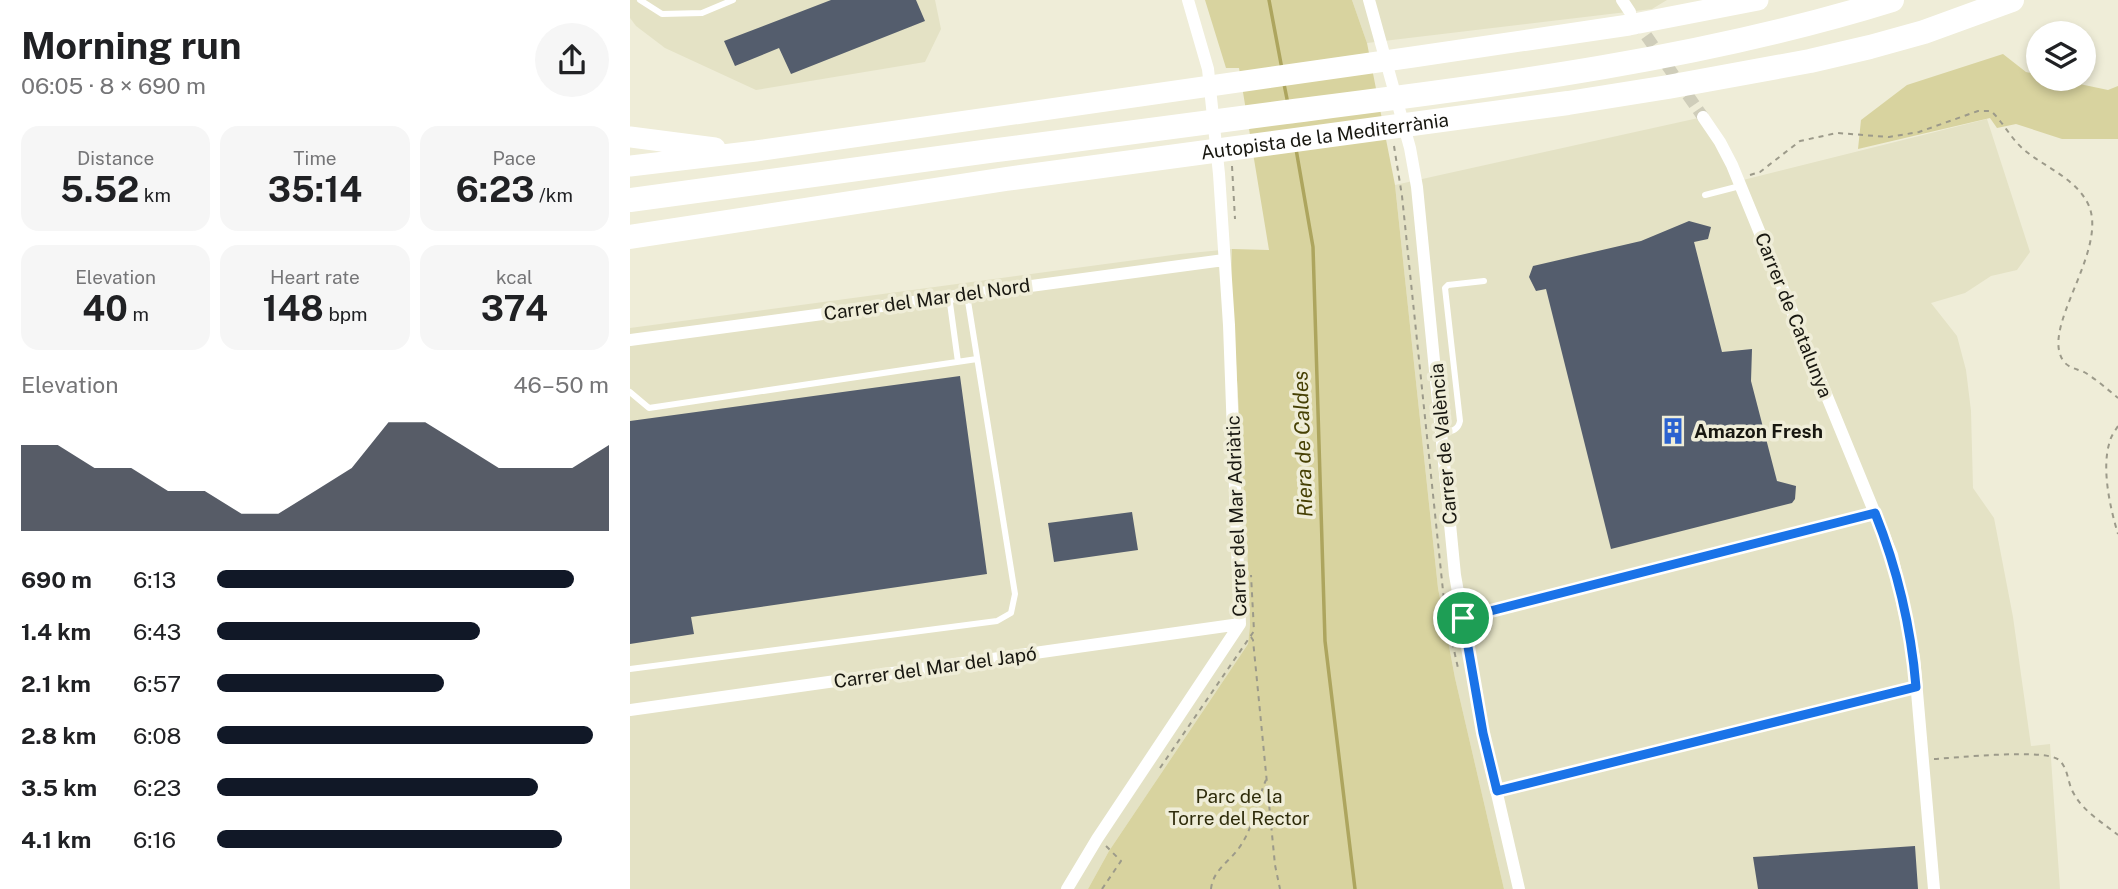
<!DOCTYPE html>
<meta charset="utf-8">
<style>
body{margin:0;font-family:"Public Sans",sans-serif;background:#f6f6f6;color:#202124;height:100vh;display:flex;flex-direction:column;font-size:26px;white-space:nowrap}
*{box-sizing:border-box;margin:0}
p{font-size:23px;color:#757577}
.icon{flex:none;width:38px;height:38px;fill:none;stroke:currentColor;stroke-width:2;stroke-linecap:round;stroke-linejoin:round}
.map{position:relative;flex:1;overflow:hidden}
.panel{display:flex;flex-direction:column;background:#fff;width:630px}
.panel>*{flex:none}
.buttons{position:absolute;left:1396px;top:21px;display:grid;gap:14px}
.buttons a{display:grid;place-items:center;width:70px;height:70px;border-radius:50%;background:#fff;box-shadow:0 4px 10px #0003;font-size:35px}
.pin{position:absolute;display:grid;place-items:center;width:60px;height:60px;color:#fff;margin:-30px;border:4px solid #fff;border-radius:50%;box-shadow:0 2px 7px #0007}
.round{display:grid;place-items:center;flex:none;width:74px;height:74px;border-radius:37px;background:#f6f6f6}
.headline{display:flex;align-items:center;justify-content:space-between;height:119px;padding:0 21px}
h1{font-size:38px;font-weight:700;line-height:52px}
.figures{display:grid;grid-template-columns:repeat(3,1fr);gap:10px;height:119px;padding:7px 21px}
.figures div{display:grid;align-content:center;border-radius:18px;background:#f6f6f6;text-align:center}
.figures b{font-size:35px;font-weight:700}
.figures small{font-size:19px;font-weight:400}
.figures p{font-size:19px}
.chart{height:196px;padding:14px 21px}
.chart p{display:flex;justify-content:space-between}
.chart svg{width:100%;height:126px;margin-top:7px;fill:#111827;opacity:.7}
ul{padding:0 21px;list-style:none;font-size:23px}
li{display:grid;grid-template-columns:112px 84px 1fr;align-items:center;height:52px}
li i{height:18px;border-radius:9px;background:#111827}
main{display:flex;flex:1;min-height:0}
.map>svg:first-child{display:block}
.built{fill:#e4e2c5}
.green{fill:#d8d39f}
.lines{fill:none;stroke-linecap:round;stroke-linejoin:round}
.stream{stroke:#ada55e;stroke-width:3.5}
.building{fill:#545d6d}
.minor-tunnel{stroke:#cfcdba;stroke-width:12;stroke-dasharray:12 6;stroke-linecap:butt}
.path{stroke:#9c9a8a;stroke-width:2;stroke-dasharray:5 5;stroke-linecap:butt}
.service{stroke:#fff;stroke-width:6}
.minor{stroke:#fff;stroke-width:12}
.trunk{stroke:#fff;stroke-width:21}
.motorway{stroke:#fff;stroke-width:24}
.route-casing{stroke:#fff;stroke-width:14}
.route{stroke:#1a73e8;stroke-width:9}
.labels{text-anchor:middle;stroke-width:7;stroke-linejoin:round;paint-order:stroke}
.street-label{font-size:19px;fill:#181710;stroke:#efedd8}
.poi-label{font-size:19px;font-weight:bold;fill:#181710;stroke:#efedd8;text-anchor:start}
.park-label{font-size:19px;fill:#2f2c0b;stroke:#efedd8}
.water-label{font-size:21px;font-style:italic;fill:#453f03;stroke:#efedd8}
</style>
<main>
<section class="panel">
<div class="headline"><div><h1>Morning run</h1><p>06:05 · 8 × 690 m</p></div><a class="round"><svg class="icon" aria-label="share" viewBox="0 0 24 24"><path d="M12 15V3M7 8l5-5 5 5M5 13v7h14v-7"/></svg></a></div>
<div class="figures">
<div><p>Distance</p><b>5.52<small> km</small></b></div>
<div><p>Time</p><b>35:14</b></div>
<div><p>Pace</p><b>6:23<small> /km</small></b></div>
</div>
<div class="figures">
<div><p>Elevation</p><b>40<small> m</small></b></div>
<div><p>Heart rate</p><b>148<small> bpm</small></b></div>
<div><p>kcal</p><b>374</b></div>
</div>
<div class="chart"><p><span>Elevation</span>46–50 m</p>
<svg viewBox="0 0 160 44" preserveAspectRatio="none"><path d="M0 44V14L10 14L20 22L30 22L40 30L50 30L60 38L70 38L80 30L90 22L100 6L110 6L120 14L130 22L140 22L150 22L160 14V44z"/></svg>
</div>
<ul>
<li><b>690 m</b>6:13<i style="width:91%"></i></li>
<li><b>1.4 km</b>6:43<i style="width:67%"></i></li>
<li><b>2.1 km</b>6:57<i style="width:58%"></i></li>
<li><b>2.8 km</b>6:08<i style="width:96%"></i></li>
<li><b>3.5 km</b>6:23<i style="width:82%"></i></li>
<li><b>4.1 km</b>6:16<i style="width:88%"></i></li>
</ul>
</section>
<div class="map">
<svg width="1488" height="889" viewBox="0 0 1488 889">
<rect width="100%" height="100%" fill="#efedd8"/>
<path class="built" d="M0 0H305L311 29 295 62 126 90 35 48 6 26 0 18Z
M722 0H1037L1022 9 737 43Z
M1073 117 1109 181 1357 119 1400 252 1387 270 1361 276 1335 293 1301 303 1327 336 1336 370 1341 411 1343 488 1364 518 1383 617 1401 746 1420 744 1430 889H874L825 678 808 588 765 185Z
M602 249 601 281 617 545 620 625 618 644 479 851 458 889H0V328L550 254Z"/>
<path class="green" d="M575 0H722L737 43 765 185 808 588 825 678 874 889H458L479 851 618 644 620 625 617 545 601 281 602 249 639 250 609 68H596Z
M1373 54 1396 72 1409 75V79H1426L1478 90 1488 86V139H1432L1386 124 1367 128 1360 118 1228 149 1231 120 1277 85Z"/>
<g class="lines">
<path class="stream" d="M639 0 652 69
M654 84 658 104
M666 149 683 247 695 641 725 889"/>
</g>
<path class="building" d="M201 0H286L295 21 161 74 149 48 105 66 94 41Z
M1059 221 1081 227 1078 239 1064 242 1092 352 1122 349 1121 381 1147 481 1166 486 1165 499 1162 503 981 549 916 289 906 291 899 277 903 266 1011 241Z
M330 376 357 574 61 617 64 634 0 644V421Z
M502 512 508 550 424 562 418 523Z
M1285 846 1288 889H1128L1123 857Z"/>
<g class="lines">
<path class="minor-tunnel" d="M1006 21 1073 117"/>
<path class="path" d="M764 146 772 196 815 610 828 668
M602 166 605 219
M1120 175 1130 172 1170 141 1207 133 1259 137 1289 132 1348 111H1361C1373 122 1380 137 1392 148 1413 167 1447 178 1459 206 1478 253 1407 331 1435 363 1440 368 1447 369 1454 372 1466 379 1477 389 1488 398
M1488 426C1485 431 1481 436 1480 441 1471 467 1480 508 1488 534
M621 637 623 640 645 865 650 889
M1304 759C1326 758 1415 748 1429 760 1439 769 1437 783 1444 794 1453 811 1473 823 1488 835
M530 768 624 631 621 575
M472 889 491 861 476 846
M581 889C583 870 599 862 609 848 624 827 626 803 636 780"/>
<path class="service" d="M10 0 32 14 72 13 103 0
M1075 195 1110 186
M319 296 328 362
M0 392 19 408 347 359
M812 433C821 431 828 431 830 421L815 288 818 285 854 281
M0 669 367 621 381 613 385 594 337 295"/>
<path class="minor" d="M739 0 780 148 787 187 825 575 853 733 889 889
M992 0 1000 12
M1073 117 1090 142 1102 165 1262 555 1284 657 1304 889
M0 340 594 260
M833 618 1245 513
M0 710 610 624
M867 791 1286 687
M437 889 467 839 610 624 599 325 589 174 578 69 558 0"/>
<path class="trunk" d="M0 137 85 148
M0 166 126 151 783 57 999 25 1128 0"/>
<g class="motorway">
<path d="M0 200C219 169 437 141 656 112 859 86 1066 61 1262 0"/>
<path id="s1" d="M0 237 376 179 938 103 1038 87 1180 61 1240 47 1294 32 1382 0"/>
</g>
</g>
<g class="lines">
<defs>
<path id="route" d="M1245 513C1267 568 1281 627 1286 687L867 791 853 733 833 618Z"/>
</defs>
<use href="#route" class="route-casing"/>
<use href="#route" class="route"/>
</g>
<defs>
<symbol id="building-bare" viewBox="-9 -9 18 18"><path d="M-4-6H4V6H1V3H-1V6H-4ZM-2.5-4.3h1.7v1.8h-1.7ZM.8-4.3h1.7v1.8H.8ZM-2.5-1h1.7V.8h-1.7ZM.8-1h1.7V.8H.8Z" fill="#2b62d0" stroke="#efedd8" stroke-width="2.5" paint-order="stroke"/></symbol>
</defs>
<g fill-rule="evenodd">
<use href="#building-bare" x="1024" y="412" width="38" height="38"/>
</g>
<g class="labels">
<g class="street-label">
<text dy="7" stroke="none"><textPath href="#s1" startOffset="702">Autopista de la Mediterrània</textPath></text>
<text transform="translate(297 299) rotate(-8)" y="7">Carrer del Mar del Nord</text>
<text transform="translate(1164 315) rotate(68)" y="7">Carrer de Catalunya</text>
<text transform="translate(813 444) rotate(-95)" y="7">Carrer de València</text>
<text transform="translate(606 516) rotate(-92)" y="7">Carrer del Mar Adriàtic</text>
<text transform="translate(305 667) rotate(-8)" y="7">Carrer del Mar del Japó</text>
</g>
<g class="poi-label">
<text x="1064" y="438">Amazon Fresh</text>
</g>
<g class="park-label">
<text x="609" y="803">Parc de la<tspan x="609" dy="22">Torre del Rector</tspan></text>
</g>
<g class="water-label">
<text transform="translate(673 444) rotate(-92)" y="7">Riera de Caldes</text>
</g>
</g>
</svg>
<div class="buttons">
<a><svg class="icon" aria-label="layers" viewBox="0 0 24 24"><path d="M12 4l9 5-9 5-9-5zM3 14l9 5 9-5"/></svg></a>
</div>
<div class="pin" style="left:833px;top:618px;background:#1e9e55"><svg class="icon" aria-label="arrive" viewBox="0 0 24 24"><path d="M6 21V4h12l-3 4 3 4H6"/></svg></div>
</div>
</main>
